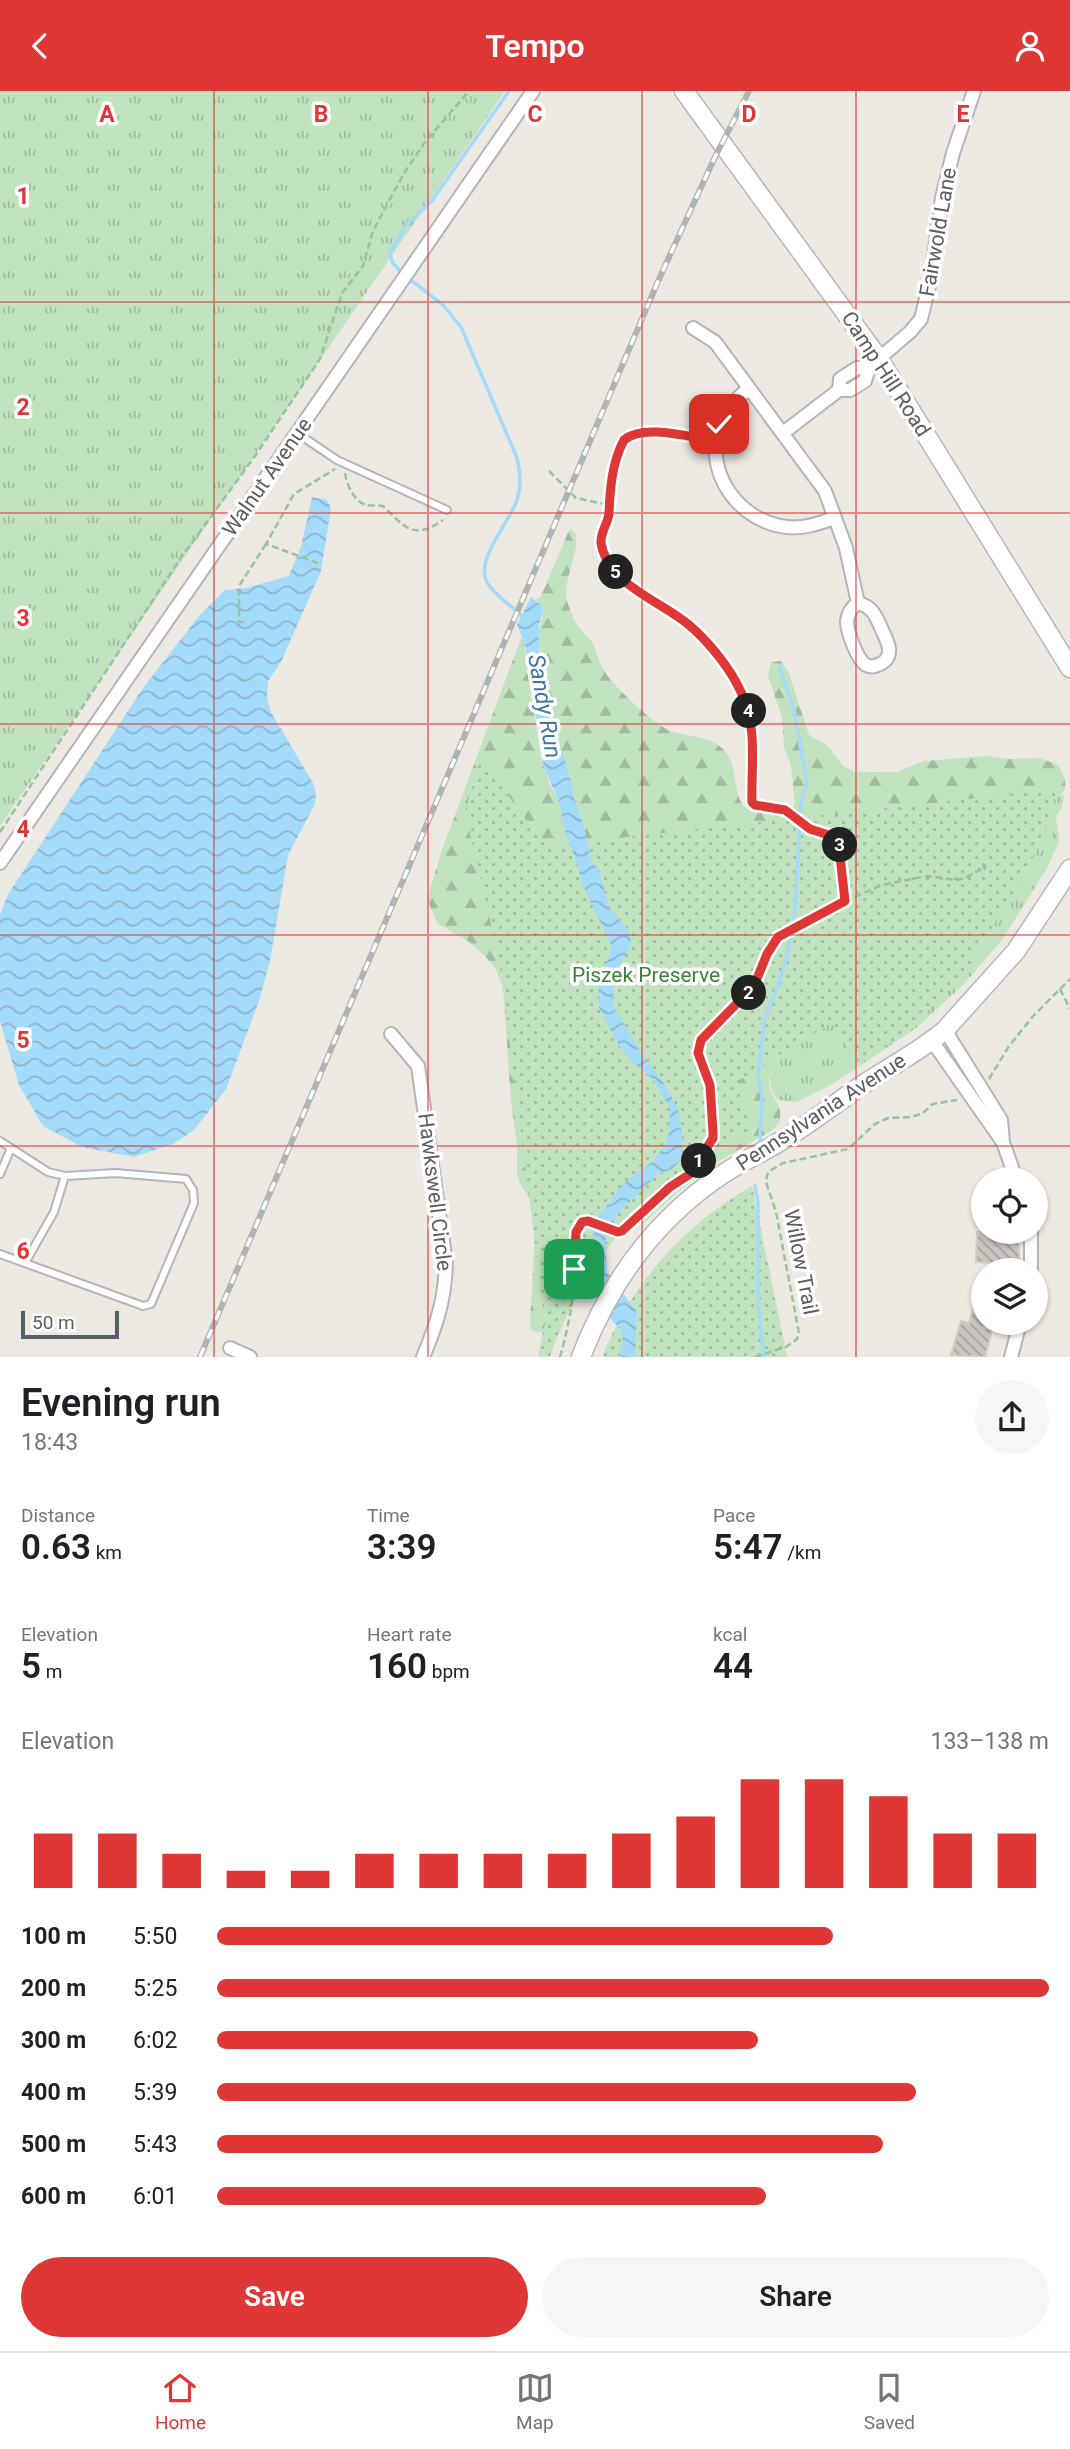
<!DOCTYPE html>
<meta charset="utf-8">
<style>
body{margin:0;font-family:Roboto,sans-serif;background:#f6f6f6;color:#202124;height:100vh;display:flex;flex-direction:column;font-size:26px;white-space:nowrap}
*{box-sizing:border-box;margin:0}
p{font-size:23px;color:#757577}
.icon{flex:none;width:38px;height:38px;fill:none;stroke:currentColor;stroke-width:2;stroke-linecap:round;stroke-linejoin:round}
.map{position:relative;height:1266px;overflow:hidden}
.drawer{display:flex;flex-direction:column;background:#fff;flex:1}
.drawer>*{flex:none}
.controls{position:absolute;left:971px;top:1076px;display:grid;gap:14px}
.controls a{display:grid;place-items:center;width:77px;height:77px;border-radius:50%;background:#fff;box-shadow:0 2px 5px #0004;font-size:35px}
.scale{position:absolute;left:21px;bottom:18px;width:98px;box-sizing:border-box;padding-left:7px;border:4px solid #5a5e62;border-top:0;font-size:19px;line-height:24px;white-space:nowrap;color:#5a5e62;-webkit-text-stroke:5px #fff;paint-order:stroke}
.pin{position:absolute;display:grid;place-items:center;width:60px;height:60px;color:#fff;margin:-30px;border-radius:14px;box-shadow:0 4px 10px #0006}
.km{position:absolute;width:35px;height:35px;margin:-18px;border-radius:50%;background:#222;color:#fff;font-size:19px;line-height:35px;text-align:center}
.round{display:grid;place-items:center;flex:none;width:74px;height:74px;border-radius:37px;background:#f6f6f6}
.overview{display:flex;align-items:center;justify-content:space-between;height:119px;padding:0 21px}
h1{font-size:38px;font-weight:600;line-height:52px}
.metrics{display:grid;grid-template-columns:repeat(3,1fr);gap:10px;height:119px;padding:7px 21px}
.metrics div{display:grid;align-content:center}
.metrics b{font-size:35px;font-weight:600}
.metrics small{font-size:19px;font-weight:400}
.metrics p{font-size:19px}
.chart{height:196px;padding:14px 21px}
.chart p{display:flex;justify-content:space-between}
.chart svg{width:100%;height:126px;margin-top:7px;stroke:#df3736;stroke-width:6}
.action{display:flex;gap:14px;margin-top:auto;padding:14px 21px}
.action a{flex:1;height:80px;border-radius:42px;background:#df3736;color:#fff;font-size:28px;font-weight:600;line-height:80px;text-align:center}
.action a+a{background:#f6f6f6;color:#202124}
ul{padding:0 21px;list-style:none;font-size:23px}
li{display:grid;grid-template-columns:112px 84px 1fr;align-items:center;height:52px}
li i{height:18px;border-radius:9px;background:#df3736}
header{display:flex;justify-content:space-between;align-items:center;height:91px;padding:0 21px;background:#df3736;color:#fff;font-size:32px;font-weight:600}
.dock{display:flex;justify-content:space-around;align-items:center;height:98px;border-top:2px solid #e0e0e0;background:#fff;font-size:19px;color:#757577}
.dock a{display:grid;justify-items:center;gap:4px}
.dock .on{color:#df3736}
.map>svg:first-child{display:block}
.grass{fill:url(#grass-tufts)}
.forest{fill:url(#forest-firs)}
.park{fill:url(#park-dots)}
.water{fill:url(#water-waves)}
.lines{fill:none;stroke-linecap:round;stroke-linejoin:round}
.stream{stroke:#a5dbfa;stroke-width:3.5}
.building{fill:url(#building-back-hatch);stroke:#d1cbc1;stroke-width:2}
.lane-casing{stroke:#b3b5b9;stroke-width:10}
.street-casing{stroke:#b3b5b9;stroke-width:16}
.secondary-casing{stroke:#b4b7bc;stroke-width:21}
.path{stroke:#9ac3a2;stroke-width:2.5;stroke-dasharray:7 3.5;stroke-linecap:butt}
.lane{stroke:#fff;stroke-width:6}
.street{stroke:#fff;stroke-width:12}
.secondary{stroke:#fff;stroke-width:18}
.rail-casing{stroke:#b1b2b2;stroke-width:6}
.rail{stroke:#fff;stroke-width:3.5;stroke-dasharray:10;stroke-linecap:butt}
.route-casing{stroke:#fff;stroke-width:14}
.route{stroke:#df3736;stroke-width:9}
.grid{fill:none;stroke:#df3736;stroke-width:2;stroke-opacity:0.55}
.labels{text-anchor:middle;stroke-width:7;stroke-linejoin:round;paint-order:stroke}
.street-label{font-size:21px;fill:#5a5e62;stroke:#fff}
.park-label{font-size:21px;fill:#3b823a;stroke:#fff}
.water-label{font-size:23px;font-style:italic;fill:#4177a2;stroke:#fff}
.grid-label{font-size:23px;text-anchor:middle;font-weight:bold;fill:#df3736;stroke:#fff;stroke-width:7;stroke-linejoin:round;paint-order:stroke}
</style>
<header><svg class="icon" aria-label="back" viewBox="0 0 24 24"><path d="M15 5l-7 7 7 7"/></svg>Tempo<svg class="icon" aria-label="person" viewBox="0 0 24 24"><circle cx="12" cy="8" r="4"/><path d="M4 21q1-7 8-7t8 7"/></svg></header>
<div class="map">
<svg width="1070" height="1266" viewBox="0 0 1070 1266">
<defs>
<pattern id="grass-tufts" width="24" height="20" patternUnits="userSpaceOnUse" patternTransform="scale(1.75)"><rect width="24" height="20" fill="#c2e3c0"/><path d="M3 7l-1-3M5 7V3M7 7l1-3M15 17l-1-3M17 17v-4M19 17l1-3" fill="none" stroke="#a1bb9f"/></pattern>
<pattern id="forest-firs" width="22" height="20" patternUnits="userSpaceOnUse" patternTransform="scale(1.75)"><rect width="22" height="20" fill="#c2e3c0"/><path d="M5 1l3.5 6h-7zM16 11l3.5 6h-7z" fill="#a1bb9f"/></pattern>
<pattern id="park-dots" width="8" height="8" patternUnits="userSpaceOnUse" patternTransform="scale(1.75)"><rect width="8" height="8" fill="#c2e3c0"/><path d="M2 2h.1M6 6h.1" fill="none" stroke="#a1bb9f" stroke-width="1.8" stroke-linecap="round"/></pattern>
<pattern id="water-waves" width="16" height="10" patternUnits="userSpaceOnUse" patternTransform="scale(1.75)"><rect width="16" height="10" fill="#a5dbfa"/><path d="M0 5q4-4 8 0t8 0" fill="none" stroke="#89b5ce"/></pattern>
<pattern id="building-back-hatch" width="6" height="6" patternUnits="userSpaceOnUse" patternTransform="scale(1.75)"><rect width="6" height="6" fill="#c8c4c0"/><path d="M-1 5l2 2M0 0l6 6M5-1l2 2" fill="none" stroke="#a5a29f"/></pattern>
</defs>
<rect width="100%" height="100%" fill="#ece9e2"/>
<path class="grass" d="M0 0H505L0 735Z
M1064 704 1061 718 1056 725 1059 751 1046 779 1002 849 963 894 915 938 831 994 796 1011 778 1009C762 988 773 979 784 959L842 725 874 715 907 716 1054 707Z"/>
<path class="forest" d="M570 437 576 443C579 467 559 493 569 516 572 524 576 533 581 539 585 544 589 547 592 551 597 561 599 572 605 581 614 596 652 631 668 639 685 646 709 644 723 658 746 681 722 726 771 722 781 721 789 722 795 713L791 675 784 656 782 626 768 585 771 571 781 570 789 582 809 644 827 654 843 675 855 681H897L924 670 987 665 1008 668 1040 667 1058 674C1067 688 1070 701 1054 707L907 716 874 715 842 725 784 959C780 968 769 980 769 990 768 1006 785 1012 779 1032L771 1040 716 1072 678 1101 644 1132 610 1136 590 767 584 735 574 707 570 684 552 632 550 610 542 584 538 545 544 517 535 509 541 505Z
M523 545 541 667 549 692 558 708 566 744 571 755 545 1242 532 1240 530 1233 535 1140 532 1111 520 1093 517 1083V1054L511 1011 503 896 495 877 485 865 468 850 437 832 427 808 442 759 521 547Z"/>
<path class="park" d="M480 667 546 755 1057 698 1044 746 1009 810 970 873 910 940 859 972 831 932 738 990 751 1038C655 1088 586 1164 550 1266H538L545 1232 499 867 465 721Z
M752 1095 787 1266H602C633 1191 682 1135 752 1095Z"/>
<path class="water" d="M312 406 327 409 331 417 321 480 281 571 268 590 267 608 271 621 313 692 316 703 315 713 288 764 270 870 259 910 226 998 194 1039 173 1053 134 1066 82 1056 43 1035 19 994 0 930V824L7 805 143 597 199 525 225 499 246 497 289 485 301 456Z
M531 506 544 517 539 534V557L552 632 570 684 574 707 584 735 591 769 599 779 609 816 629 840 631 847 630 856 613 885V915L643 965 663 991 678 1018 683 1051 680 1070 672 1078 658 1083 619 1121 610 1136 605 1150 607 1181 637 1221 635 1266H621L619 1262 623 1250 620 1237 611 1229 599 1200 591 1163 594 1137 599 1125 623 1093 652 1071 664 1056 669 1043 670 1017 652 987 638 976 619 955 599 916 598 888 609 867 611 854 583 794 572 757 566 744 558 708 544 677 525 553 517 534Z"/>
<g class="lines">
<path class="stream" d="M509 0 431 111 408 132 390 161 392 171 402 182 443 214 461 236 517 367C520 382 522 394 517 409 510 431 473 470 488 493 497 506 513 516 524 527
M760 1050 762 1008 758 985 765 925 778 895 787 866 795 818 801 711 807 693 794 619 779 576
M755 1095 758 1111V1211L764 1266"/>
</g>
<path class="building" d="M977 1141H1017L1020 1174 976 1171Z
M981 1192H984V1237L992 1239 985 1266 951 1264 961 1230 969 1232Z"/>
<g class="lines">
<defs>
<path id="lane" d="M297 342 337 369 447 419
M0 1050 48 1081 65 1085 116 1082 186 1088 193 1099 194 1112 151 1213 143 1215 0 1163
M0 1083 11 1057
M25 1172 54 1121 65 1085"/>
<path id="street" d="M693 237 715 251 825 400 846 457 858 512C852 516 848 522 847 530 847 540 857 569 866 574 872 577 876 575 882 572 895 564 887 549 882 539 876 525 873 516 858 512
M749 297C737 308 724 319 719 335 704 382 739 431 787 436 804 438 820 432 835 427
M839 299 840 288 857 277 869 276
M783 342 839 299H850L865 290 869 276 910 241 921 228 931 187 942 107 953 62 974 0
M0 772 533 0
M945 939 1001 1029 1003 1051 1016 1088
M391 943 418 975 446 1172C445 1208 437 1233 423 1266
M932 950 1002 1050
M1031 1141V1180
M230 1257 250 1266
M1011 1266 1020 1232"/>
<path id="secondary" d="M684 0 879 268 1070 577
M581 1266C610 1190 657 1126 726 1081 745 1069 767 1059 786 1047 812 1031 836 1012 861 995 889 976 919 961 945 939L1016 860 1070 778"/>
</defs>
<use href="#lane" class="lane-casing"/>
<use href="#street" class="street-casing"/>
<use href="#secondary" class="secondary-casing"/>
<path class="path" d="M706 349C687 345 643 335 627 347 619 353 617 366 615 376 611 392 610 406 609 423 608 434 599 442 601 453 608 494 661 511 689 534 708 550 727 574 739 596 758 633 752 671 752 711L755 714 785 719 810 739 838 747 845 810
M549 380 576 407 609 414
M345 382C346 392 354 411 366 414 371 415 377 414 383 415 405 436 413 450 443 429
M318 472 266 453 294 403 335 378
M244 531H239V495L266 453
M0 741 180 468 255 365 320 268 342 202 363 175 373 140 403 84 425 51 469 0
M1060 898 1070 918
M989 988 1009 955 1034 924 1070 888
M560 1266C566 1245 571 1223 573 1201 575 1179 568 1148 582 1131L588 1130 618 1141 622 1140 670 1096 690 1083 713 1047V1041L711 994 698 962 701 949 754 895 767 864 778 846 836 814 882 794 927 785 957 789 965 787 979 779 984 780 985 775H980L979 779
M755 1266 786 1256 797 1248 799 1242 776 1121 766 1091 768 1081 783 1072 848 1058 875 1033 888 1027 912 1026 923 1022 933 1013 957 1009"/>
<use href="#lane" class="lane"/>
<use href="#street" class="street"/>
<use href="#secondary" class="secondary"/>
<defs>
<path id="rail" d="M200 1266 659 188 715 66 749 0"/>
</defs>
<use href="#rail" class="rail-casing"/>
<use href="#rail" class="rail"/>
</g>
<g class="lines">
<defs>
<path id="route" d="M574 1178 576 1141 582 1131 588 1130 618 1141 622 1140 670 1096 690 1083 713 1047V1041L710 994 698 962 701 949 754 895 767 863 778 846 845 810 838 747 810 738 785 719 755 714 752 711C751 672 758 637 741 601 730 577 709 551 689 534 661 510 608 494 601 452 600 441 608 433 609 422 610 398 612 371 624 349 644 332 692 347 716 350L719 333"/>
</defs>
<use href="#route" class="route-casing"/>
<use href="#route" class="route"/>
</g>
<path class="grid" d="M214 0V1266M428 0V1266M642 0V1266M856 0V1266M0 211H1070M0 422H1070M0 633H1070M0 844H1070M0 1055H1070"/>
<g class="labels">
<g class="street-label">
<text transform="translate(938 141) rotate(-80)" y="7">Fairwold Lane</text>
<text transform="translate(886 283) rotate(57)" y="7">Camp Hill Road</text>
<text transform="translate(267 386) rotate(-55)" y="7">Walnut Avenue</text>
<text transform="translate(821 1021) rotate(-33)" y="7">Pennsylvania Avenue</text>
<text transform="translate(435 1101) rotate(83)" y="7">Hawkswell Circle</text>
<text transform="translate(801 1171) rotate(79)" y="7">Willow Trail</text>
</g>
<g class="park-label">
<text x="646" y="891">Piszek Preserve</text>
</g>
<g class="water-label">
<text transform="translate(545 615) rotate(80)" y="8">Sandy Run</text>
</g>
</g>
<g class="grid-label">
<text x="107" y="31">A</text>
<text x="321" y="31">B</text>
<text x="535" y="31">C</text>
<text x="749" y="31">D</text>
<text x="963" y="31">E</text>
<text x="23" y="113">1</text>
<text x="23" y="324">2</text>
<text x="23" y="535">3</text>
<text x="23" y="746">4</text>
<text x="23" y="957">5</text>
<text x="23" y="1168">6</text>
</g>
</svg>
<div class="controls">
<a><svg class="icon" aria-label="locate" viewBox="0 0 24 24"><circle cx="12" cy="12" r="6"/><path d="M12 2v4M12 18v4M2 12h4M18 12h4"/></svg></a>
<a><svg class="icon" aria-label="layers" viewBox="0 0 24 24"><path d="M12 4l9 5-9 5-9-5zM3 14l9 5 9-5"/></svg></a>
</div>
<div class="scale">50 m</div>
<div class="pin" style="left:574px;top:1178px;background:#1e9e55"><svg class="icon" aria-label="arrive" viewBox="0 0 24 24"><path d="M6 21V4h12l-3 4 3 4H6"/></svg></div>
<div class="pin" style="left:719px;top:333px;background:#d93025"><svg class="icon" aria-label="check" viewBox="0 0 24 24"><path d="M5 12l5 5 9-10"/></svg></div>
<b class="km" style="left:699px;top:1070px">1</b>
<b class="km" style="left:749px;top:902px">2</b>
<b class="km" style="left:840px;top:754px">3</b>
<b class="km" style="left:749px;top:620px">4</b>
<b class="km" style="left:616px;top:481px">5</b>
</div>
<section class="drawer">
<div class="overview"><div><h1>Evening run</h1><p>18:43</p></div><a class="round"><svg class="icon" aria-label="share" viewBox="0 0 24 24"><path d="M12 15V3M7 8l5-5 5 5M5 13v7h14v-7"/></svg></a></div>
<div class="metrics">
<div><p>Distance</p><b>0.63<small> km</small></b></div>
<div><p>Time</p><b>3:39</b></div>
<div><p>Pace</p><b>5:47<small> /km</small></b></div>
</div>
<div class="metrics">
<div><p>Elevation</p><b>5<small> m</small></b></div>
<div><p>Heart rate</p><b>160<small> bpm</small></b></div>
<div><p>kcal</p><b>44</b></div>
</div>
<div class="chart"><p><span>Elevation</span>133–138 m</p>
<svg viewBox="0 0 160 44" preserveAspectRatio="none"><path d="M5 44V25M15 44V25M25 44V32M35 44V38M45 44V38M55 44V32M65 44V32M75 44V32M85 44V32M95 44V25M105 44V19M115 44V6M125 44V6M135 44V12M145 44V25M155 44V25"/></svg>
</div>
<ul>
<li><b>100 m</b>5:50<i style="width:74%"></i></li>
<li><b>200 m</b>5:25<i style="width:100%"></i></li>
<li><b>300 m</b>6:02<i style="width:65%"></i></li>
<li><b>400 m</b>5:39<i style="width:84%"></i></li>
<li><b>500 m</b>5:43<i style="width:80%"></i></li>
<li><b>600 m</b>6:01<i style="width:66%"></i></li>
</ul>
<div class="action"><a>Save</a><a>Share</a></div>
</section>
<nav class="dock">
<a class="on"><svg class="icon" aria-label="home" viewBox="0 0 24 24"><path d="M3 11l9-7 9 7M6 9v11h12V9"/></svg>Home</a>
<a><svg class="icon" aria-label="map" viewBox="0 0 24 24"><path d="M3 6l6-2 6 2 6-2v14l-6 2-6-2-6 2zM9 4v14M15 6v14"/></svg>Map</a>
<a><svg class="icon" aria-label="saved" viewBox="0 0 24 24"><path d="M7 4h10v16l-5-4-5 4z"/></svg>Saved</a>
</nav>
